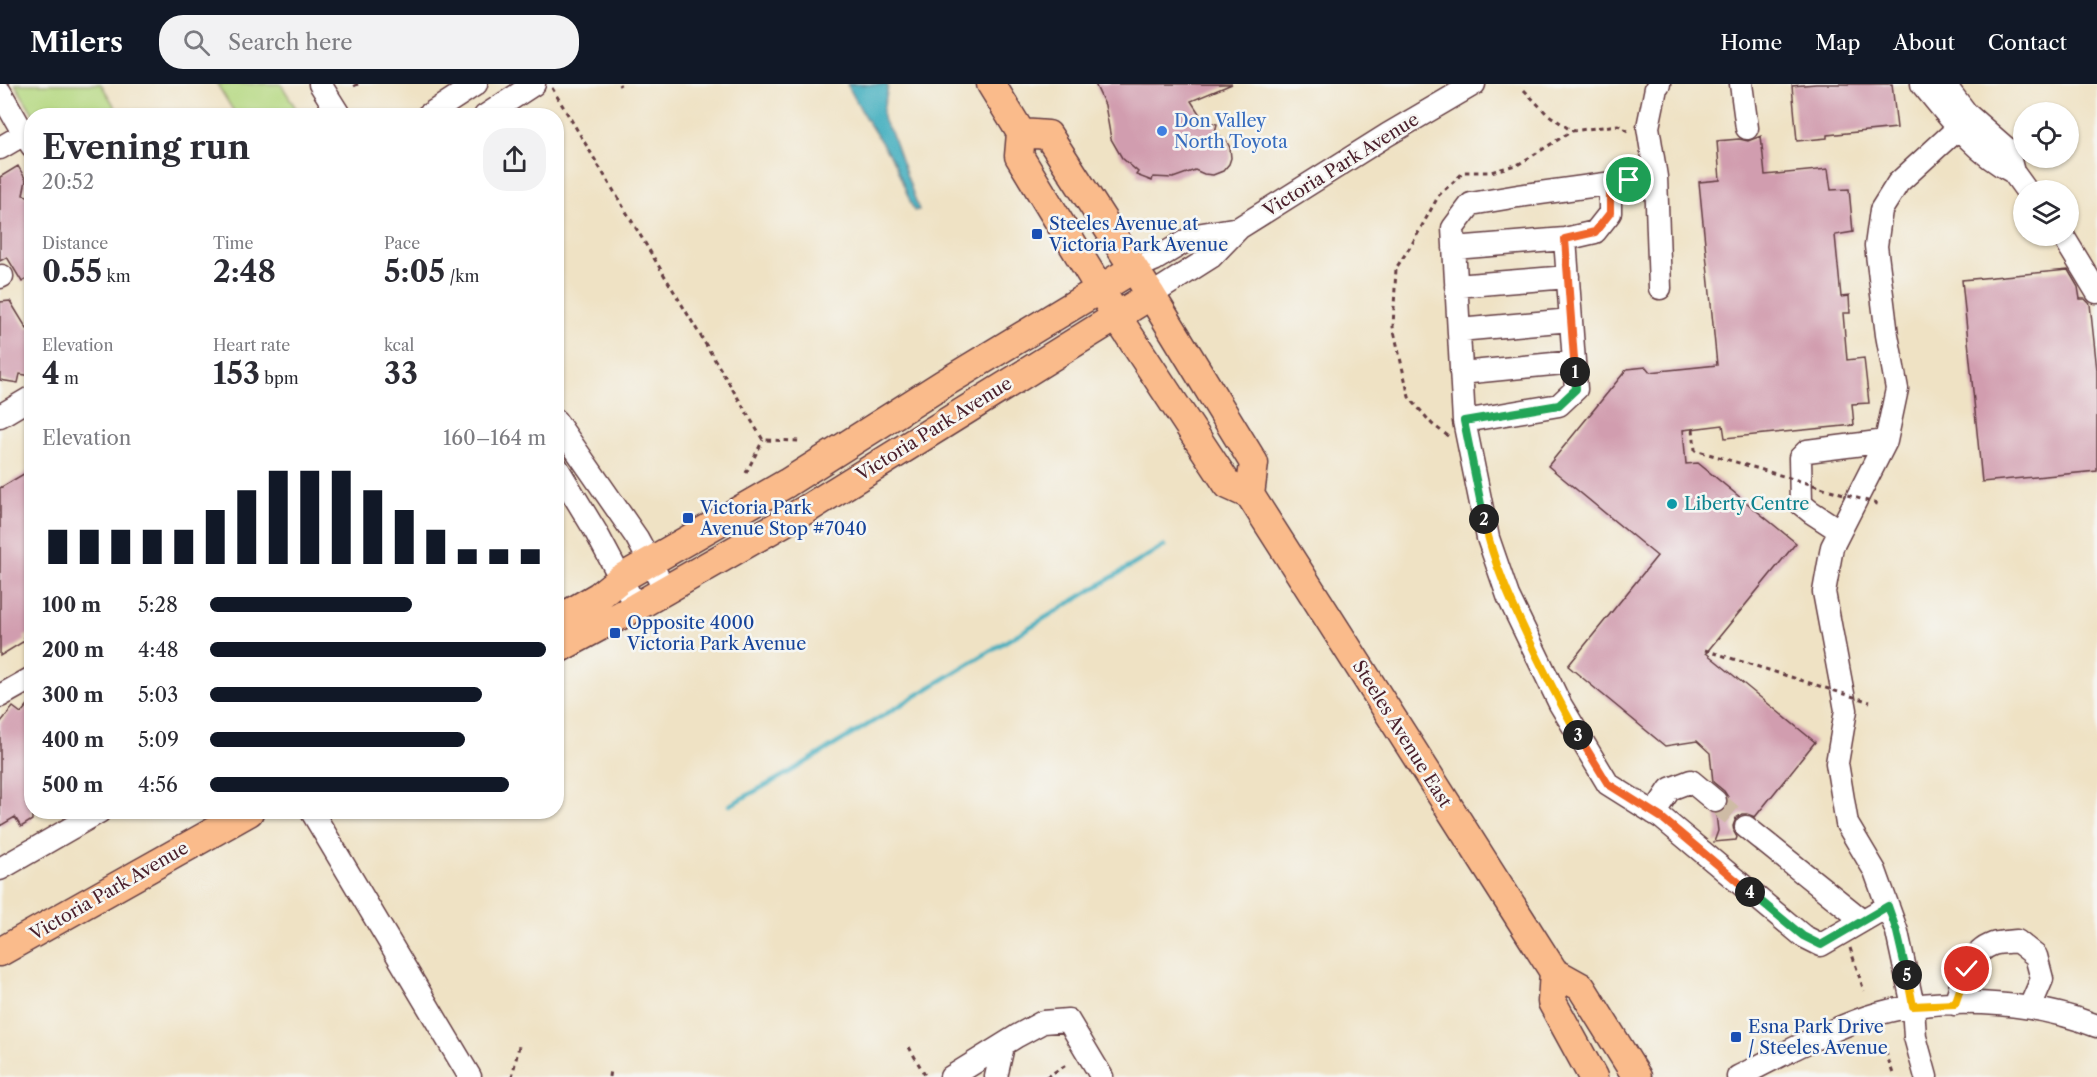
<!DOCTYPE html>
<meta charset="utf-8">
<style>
body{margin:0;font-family:"Libre Caslon Text",serif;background:#f2f2f3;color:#2b2b33;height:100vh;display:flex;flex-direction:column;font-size:22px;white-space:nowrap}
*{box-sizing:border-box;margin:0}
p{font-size:20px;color:#7c7c81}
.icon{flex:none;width:33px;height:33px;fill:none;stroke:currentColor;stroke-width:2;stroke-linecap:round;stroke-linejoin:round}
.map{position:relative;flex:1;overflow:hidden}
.panel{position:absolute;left:24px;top:24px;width:540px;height:711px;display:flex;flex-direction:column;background:#fff;border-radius:24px;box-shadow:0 2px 4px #0004}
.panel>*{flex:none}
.tools{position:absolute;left:2013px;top:18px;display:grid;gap:12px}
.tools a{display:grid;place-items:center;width:66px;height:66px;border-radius:50%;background:#fff;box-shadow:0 2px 4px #0004;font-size:30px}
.pin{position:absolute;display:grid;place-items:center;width:51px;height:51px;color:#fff;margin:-26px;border:3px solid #fff;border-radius:50%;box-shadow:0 2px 6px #0007}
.km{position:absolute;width:30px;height:30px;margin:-15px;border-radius:50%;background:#222;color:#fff;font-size:16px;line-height:30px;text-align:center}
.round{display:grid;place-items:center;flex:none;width:63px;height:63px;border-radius:24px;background:#f2f2f3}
.head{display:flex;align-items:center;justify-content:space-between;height:102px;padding:0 18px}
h1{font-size:33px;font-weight:700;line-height:45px}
.metrics{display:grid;grid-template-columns:repeat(3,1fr);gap:9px;height:102px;padding:6px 18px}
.metrics div{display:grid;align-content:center}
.metrics b{font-size:30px;font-weight:700}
.metrics small{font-size:16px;font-weight:400}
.metrics p{font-size:16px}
.chart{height:168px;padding:12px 18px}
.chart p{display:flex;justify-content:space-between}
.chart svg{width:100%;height:108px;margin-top:6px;stroke:#111827;stroke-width:6}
ul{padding:0 18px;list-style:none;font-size:20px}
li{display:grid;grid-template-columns:96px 72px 1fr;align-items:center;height:45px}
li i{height:15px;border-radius:8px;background:#111827}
header{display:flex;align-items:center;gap:36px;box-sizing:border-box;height:84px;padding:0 30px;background:#111827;color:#fff}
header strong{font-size:28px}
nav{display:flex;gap:33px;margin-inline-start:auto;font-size:21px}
.search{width:420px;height:54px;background:#f2f2f3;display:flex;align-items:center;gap:15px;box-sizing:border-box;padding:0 21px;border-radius:24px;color:#7c7c81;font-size:22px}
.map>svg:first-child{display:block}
.green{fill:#b5d881;stroke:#807c56;stroke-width:1.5}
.water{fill:#40adbe;stroke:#456674;stroke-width:1.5}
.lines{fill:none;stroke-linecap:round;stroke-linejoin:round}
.stream{stroke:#40adbe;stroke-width:4.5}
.building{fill:#d19daf}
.minor-tunnel{stroke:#cebba5;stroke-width:22;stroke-dasharray:22 11;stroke-linecap:butt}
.minor-casing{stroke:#633c42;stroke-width:25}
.major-casing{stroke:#633c42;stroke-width:31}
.path{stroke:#633c42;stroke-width:3;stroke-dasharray:4.5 4.5;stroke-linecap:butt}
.minor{stroke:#fff;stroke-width:22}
.major{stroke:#fabb8b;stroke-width:28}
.path-bridge{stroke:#633c42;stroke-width:3;stroke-dasharray:4.5 4.5;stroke-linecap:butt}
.split-1-casing{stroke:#fff;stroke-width:12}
.split-2-casing{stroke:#fff;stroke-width:12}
.split-3-casing{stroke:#fff;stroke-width:12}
.split-4-casing{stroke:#fff;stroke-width:12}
.split-5-casing{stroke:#fff;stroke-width:12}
.split-6-casing{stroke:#fff;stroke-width:12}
.split-1{stroke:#f0652b;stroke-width:8}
.split-2{stroke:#22a559;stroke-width:8}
.split-3{stroke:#f5b400;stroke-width:8}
.split-4{stroke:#f0652b;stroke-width:8}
.split-5{stroke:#22a559;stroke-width:8}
.split-6{stroke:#f5b400;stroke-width:8}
.shop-dot{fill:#3f7fe0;stroke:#f6f6f2;stroke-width:2}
.transit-dot{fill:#1a4fb4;stroke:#f6f6f2;stroke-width:2}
.culture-dot{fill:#0f9aa8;stroke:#f6f6f2;stroke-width:2}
.labels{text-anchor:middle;stroke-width:5;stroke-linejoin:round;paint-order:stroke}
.shop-label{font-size:18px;fill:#366cbe;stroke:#f6f6f2;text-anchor:start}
.street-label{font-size:18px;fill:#4a1f2b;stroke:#f6f6f2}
.transit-label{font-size:18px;fill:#164399;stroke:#f6f6f2;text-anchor:start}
.culture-label{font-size:18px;fill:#0d838f;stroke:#f6f6f2;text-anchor:start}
</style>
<header>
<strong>Milers</strong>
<div class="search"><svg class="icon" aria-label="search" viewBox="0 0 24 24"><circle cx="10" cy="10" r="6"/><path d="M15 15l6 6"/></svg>Search here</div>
<nav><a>Home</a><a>Map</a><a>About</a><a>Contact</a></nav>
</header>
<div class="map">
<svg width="2097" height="993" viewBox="0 0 2097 993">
<rect width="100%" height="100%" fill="#f6f6f2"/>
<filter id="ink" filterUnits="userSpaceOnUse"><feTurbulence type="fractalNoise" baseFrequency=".0167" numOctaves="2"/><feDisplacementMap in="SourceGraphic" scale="12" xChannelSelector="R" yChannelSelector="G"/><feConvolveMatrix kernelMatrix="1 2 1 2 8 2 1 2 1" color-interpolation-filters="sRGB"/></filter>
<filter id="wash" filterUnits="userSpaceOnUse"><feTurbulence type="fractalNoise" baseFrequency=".008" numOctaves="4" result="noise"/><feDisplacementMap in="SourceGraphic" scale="24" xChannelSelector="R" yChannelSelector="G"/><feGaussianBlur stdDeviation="1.35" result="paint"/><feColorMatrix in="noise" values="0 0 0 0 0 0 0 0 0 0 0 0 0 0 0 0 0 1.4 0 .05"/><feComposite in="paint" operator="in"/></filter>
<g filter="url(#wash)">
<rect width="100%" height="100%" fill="#efe2c4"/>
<path class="green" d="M15 0H101L120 31H34Z
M217 0H281L300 31H236Z"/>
<path class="water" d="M847 0 888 1C887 21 875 31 891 48L919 126 914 127 895 80 865 33Z"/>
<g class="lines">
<path class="stream" d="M730 721 788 689 1164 462"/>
</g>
<g id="blocks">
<path class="building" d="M1095 0H1232L1191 17 1204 37 1217 40 1215 48 1226 56 1230 64 1231 74 1229 80 1223 87 1213 91 1204 90 1195 86 1173 94 1153 93 1152 97 1136 91 1138 88 1122 74 1111 55 1105 21Z
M1816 0H1892L1897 44 1827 51V54L1797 57 1792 2Z
M1761 52 1765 91 1828 85 1831 106 1849 105 1853 148 1835 151 1841 213 1849 212 1850 229H1843L1847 276 1864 274 1869 319 1852 320 1854 341 1725 354 1723 341 1683 346 1686 380 1698 379 1796 459 1706 569 1815 658 1755 733 1747 730H1742L1736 734 1733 742 1734 748 1737 753 1736 756 1714 758 1718 747 1716 730 1725 726 1728 719V713L1724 707 1713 698 1710 669 1697 657 1665 662 1568 582 1657 472 1548 382 1627 285 1646 283 1650 288 1717 281 1699 98 1720 96 1717 57 1739 55 1748 57Z
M18 82 26 96 23 111 32 113V192L22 198 7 173 0 177V93Z
M2068 186 2078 203 2080 215H2085L2090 220 2097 286V387L1982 398 1962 196Z
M10 217 27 245 32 242V292L20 290 18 299 0 296V218Z
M32 385V549L24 553 26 556 0 572V404Z
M32 616V736L21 743 15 733 0 742V639L13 623 21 629Z"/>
</g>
</g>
<g filter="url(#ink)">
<use href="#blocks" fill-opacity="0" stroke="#633c42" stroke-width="1.5"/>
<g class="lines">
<path class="minor-tunnel" d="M1715 717 1746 743"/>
<defs>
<path id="minor" d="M320 0 340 32
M1659 0 1656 4 1648 43 1656 93 1660 204
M1741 0 1747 44
M1922 0C1949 33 1975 69 2013 88
M1944 0 1967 30 2007 65 2013 88 2026 106
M0 8 24 50
M427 32 476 0
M485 32 534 0
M0 64 24 50 32 62
M1656 93 1518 112 1471 120 1453 144 1464 337 1488 454 1508 512 1560 620 1608 700 1662 734 1803 852 1821 861 1888 822
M2063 152 2097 208
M1454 164 1565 155
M1133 185 1154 176 1196 151 1239 144
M0 193 2 192
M1456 202 1568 193
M1151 211 1211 173 1239 144 1387 51 1474 0
M1459 246 1571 236
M1461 289 1574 278
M0 332 32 313
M556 337 637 454 665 506
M1464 337 1559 321 1576 305 1565 155 1595 148 1610 129V100
M556 382 596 448 636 523
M1840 447 1811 428 1801 420 1800 374 1807 367 1886 357
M0 612 32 594
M312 728 470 993
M1654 729 1670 705 1691 697 1715 717
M1746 743 1862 836
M0 785 99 728
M1955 920C1962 898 1968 869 1993 860 2000 858 2009 858 2017 857L2036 872 2042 895 2030 923
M951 993 1017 952 1043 938 1068 936 1102 993
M996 993 1003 962
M1738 993C1781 971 1822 949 1867 933 1936 910 2030 916 2097 942
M1926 993 1915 953 1913 922 1897 848 1875 787 1847 740 1837 679 1846 626 1824 508 1832 463 1886 357 1897 305 1887 251 1876 162 1881 126 1898 99 1958 44 1967 30"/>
<path id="major" d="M991 0 1021 49 1019 72 1117 233 1228 401 1250 411 1554 888 1581 903 1637 993
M1021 49 1048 51 1151 211 1254 379 1250 411
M556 537 599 512 620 495 787 399 943 300 1133 185
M556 566 636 523 807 425 1151 211
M0 868 249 728
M1554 888 1552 918 1593 993"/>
</defs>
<use href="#minor" class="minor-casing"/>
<use href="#major" class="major-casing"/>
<path class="path" d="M619 0 620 2
M354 2 358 0
M552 4 763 356 800 357
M1524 6 1546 29 1572 47
M1448 352 1432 340 1409 313 1393 243 1396 184 1412 160 1439 111 1464 88H1491L1519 80 1572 47 1618 41 1631 49
M746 389 763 356
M1850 864 1864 907
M1883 959 1894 993
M909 963 926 993
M512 993 519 962
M609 993 610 985
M1046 993 1068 980"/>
<use href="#minor" class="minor"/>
<use href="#major" class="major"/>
<path class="path-bridge" d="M1693 345 1695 366 1881 421
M1705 566 1870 618"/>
</g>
</g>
<g class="lines" filter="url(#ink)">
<defs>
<path id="split-1" d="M1575 288 1565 155 1595 148 1610 129V100L1629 96"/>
<path id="split-2" d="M1484 435 1464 337 1559 321 1576 305 1575 288"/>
<path id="split-3" d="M1484 435C1493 480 1513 522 1533 564 1547 594 1562 622 1578 651"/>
<path id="split-4" d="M1578 651 1608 700 1662 734 1750 808"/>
<path id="split-5" d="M1750 808 1803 852 1821 861 1888 822 1897 848 1907 891"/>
<path id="split-6" d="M1907 891 1913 922 1955 920 1967 885"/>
</defs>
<use href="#split-1" class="split-1-casing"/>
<use href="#split-2" class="split-2-casing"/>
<use href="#split-3" class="split-3-casing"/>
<use href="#split-4" class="split-4-casing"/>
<use href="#split-5" class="split-5-casing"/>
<use href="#split-6" class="split-6-casing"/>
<use href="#split-1" class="split-1"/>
<use href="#split-2" class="split-2"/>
<use href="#split-3" class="split-3"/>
<use href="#split-4" class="split-4"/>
<use href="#split-5" class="split-5"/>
<use href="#split-6" class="split-6"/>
</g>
<circle class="shop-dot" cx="1162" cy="47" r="6"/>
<g class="transit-dot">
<rect x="1031" y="144" width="12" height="12" rx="3"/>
<rect x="682" y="428" width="12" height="12" rx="3"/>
<rect x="609" y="543" width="12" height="12" rx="3"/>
<rect x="1730" y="947" width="12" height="12" rx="3"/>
</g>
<circle class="culture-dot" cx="1672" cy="420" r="6"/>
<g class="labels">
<g class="shop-label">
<text x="1174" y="43">Don Valley<tspan x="1174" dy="21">North Toyota</tspan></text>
</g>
<g class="street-label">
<text transform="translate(1341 81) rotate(-32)" y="6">Victoria Park Avenue</text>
<text transform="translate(934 345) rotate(-32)" y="6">Victoria Park Avenue</text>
<text transform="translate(1402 650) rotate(58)" y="6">Steeles Avenue East</text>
<text transform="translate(109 807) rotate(-30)" y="6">Victoria Park Avenue</text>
</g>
<g class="transit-label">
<text x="1049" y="146">Steeles Avenue at<tspan x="1049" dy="21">Victoria Park Avenue</tspan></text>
<text x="700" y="430">Victoria Park<tspan x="700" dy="21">Avenue Stop #7040</tspan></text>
<text x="627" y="545">Opposite 4000<tspan x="627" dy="21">Victoria Park Avenue</tspan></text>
<text x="1748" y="949">Esna Park Drive<tspan x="1748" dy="21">/ Steeles Avenue</tspan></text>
</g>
<g class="culture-label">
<text x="1684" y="426">Liberty Centre</text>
</g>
</g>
</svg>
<div class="tools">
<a><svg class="icon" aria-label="locate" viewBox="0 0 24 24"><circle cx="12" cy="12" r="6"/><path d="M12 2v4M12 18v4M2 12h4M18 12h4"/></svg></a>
<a><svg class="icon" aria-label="layers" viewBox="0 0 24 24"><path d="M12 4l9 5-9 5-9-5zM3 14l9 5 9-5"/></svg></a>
</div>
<div class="pin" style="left:1629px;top:96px;background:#1e9e55"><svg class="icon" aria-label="arrive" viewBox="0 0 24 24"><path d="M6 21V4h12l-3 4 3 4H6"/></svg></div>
<div class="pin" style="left:1967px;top:885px;background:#d93025"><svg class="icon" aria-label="check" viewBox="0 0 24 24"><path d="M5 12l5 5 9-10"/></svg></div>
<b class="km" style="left:1575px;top:288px">1</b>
<b class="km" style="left:1484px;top:435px">2</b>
<b class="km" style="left:1578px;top:651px">3</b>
<b class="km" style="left:1750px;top:808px">4</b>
<b class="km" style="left:1907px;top:891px">5</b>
<section class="panel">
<div class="head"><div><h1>Evening run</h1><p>20:52</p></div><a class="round"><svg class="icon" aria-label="share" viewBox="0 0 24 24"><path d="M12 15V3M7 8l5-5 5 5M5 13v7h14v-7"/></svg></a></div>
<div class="metrics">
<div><p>Distance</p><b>0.55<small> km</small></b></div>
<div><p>Time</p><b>2:48</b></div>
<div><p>Pace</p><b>5:05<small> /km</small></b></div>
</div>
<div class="metrics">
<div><p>Elevation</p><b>4<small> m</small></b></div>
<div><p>Heart rate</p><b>153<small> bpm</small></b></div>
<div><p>kcal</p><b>33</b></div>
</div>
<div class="chart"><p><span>Elevation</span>160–164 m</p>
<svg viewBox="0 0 160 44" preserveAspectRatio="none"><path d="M5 44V30M15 44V30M25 44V30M35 44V30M45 44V30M55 44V22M65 44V14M75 44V6M85 44V6M95 44V6M105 44V14M115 44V22M125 44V30M135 44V38M145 44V38M155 44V38"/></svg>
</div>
<ul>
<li><b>100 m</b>5:28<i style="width:60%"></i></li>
<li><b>200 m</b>4:48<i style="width:100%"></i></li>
<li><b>300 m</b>5:03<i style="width:81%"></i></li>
<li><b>400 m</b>5:09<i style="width:76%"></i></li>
<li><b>500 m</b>4:56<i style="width:89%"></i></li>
</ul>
</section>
</div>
